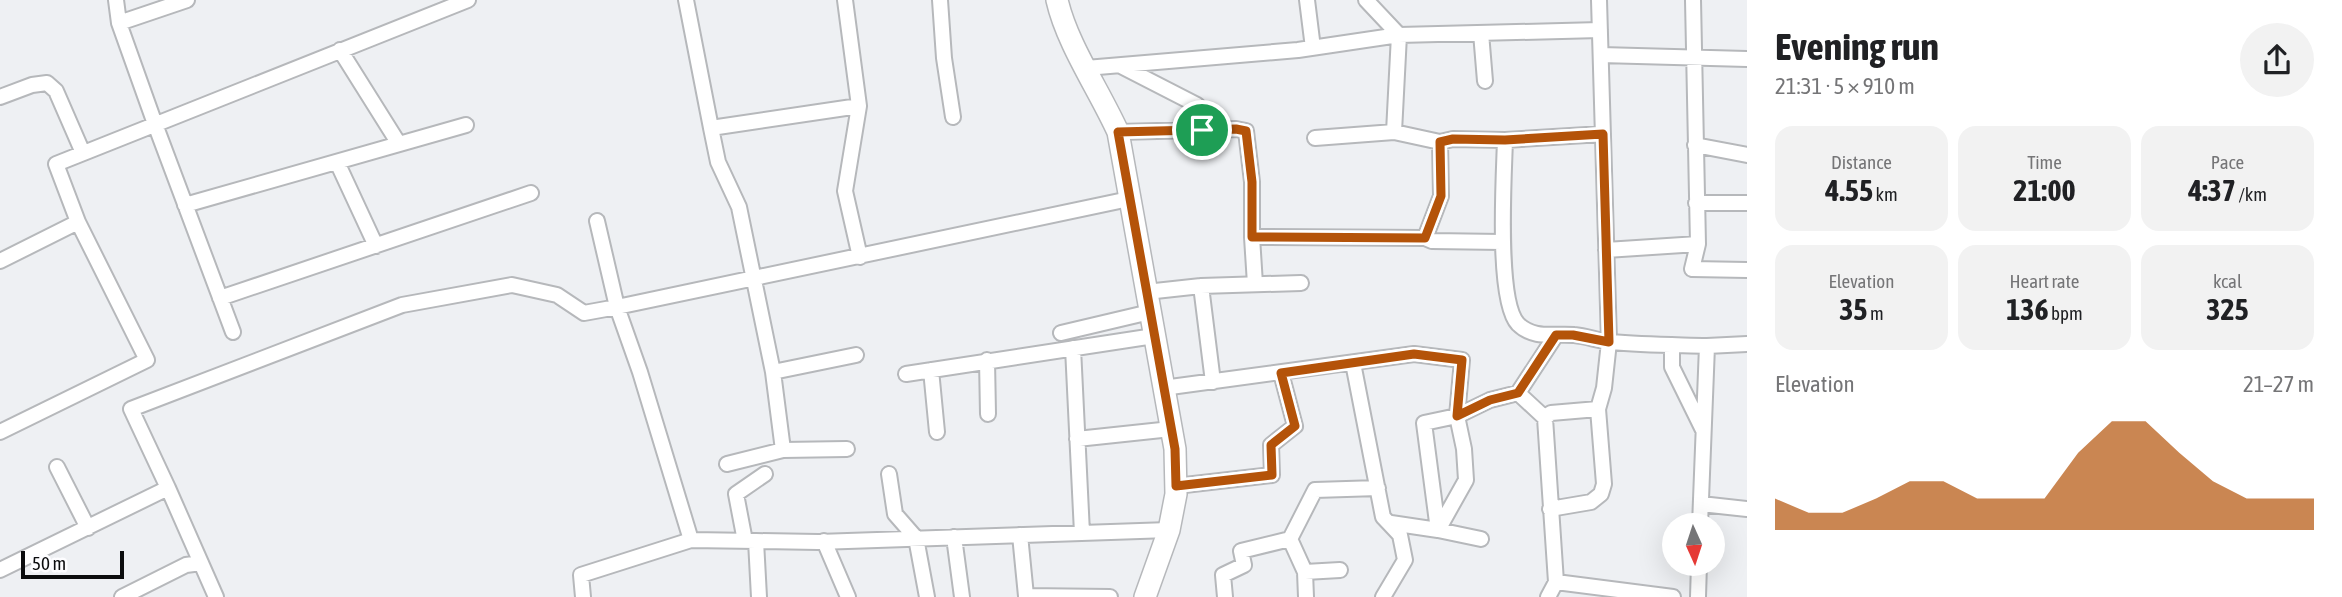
<!DOCTYPE html>
<meta charset="utf-8">
<style>
body{margin:0;font-family:"Asap Condensed",sans-serif;background:#f2f2f2;color:#202124;height:100vh;display:flex;flex-direction:column;font-size:26px;white-space:nowrap}
*{box-sizing:border-box;margin:0}
p{font-size:23px;color:#757577}
.icon{flex:none;width:38px;height:38px;fill:none;stroke:currentColor;stroke-width:2;stroke-linecap:round;stroke-linejoin:round}
.map{position:relative;flex:1;overflow:hidden}
.side{display:flex;flex-direction:column;background:#fff;width:595px}
.side>*{flex:none}
.needle{width:46px;rotate:177deg}
.tools{position:absolute;left:1662px;top:513px;display:grid;gap:14px}
.tools a{display:grid;place-items:center;width:63px;height:63px;border-radius:50%;background:#fff;box-shadow:0 7px 28px #0002;font-size:35px}
.scale{position:absolute;left:21px;bottom:18px;width:103px;box-sizing:border-box;padding-left:7px;border:4px solid #0b0c0d;border-top:0;font-size:19px;line-height:24px;white-space:nowrap;color:#0b0c0d;-webkit-text-stroke:5px #fdfdff;paint-order:stroke}
.pin{position:absolute;display:grid;place-items:center;width:60px;height:60px;color:#fff;margin:-30px;border:4px solid #fff;border-radius:50%;box-shadow:0 2px 7px #0007}
.round{display:grid;place-items:center;flex:none;width:74px;height:74px;border-radius:37px;background:#f2f2f2}
.summary{display:flex;align-items:center;justify-content:space-between;height:119px;padding:0 28px}
h1{font-size:38px;font-weight:700;line-height:52px}
.metrics{display:grid;grid-template-columns:repeat(3,1fr);gap:10px;height:119px;padding:7px 28px}
.metrics div{display:grid;align-content:center;border-radius:18px;background:#f2f2f2;text-align:center}
.metrics b{font-size:30px;font-weight:700}
.metrics small{font-size:19px;font-weight:400}
.metrics p{font-size:19px}
.chart{height:196px;padding:14px 28px}
.chart p{display:flex;justify-content:space-between}
.chart svg{width:100%;height:126px;margin-top:7px;fill:#b45309;opacity:.7}
main{display:flex;flex:1;min-height:0}
.map>svg:first-child{display:block}
.lines{fill:none;stroke-linecap:round;stroke-linejoin:round}
.minor-casing{stroke:#b6b8bb;stroke-width:18}
.secondary-casing{stroke:#b6b8bb;stroke-width:24}
.minor{stroke:#fff;stroke-width:14}
.secondary{stroke:#fff;stroke-width:21}
.route-casing{stroke:#fff;stroke-width:14}
.route{stroke:#b45309;stroke-width:9}
</style>
<main>
<div class="map">
<svg width="1747" height="597" viewBox="0 0 1747 597">
<rect width="100%" height="100%" fill="#eef0f3"/>
<g class="lines">
<defs>
<path id="minor" d="M116 0 119 23 155 124 233 332
M686 0 711 128 859 106
M845 0 859 106 845 191 860 257
M940 0 944 58 953 117
M1307 0 1313 48
M1366 0 1399 35 1394 132
M1693 0 1698 244 1692 269 1747 270
M119 23 187 0
M1481 33 1485 81
M340 50 399 144
M1601 55 1747 59
M1121 66 1197 105 1202 130
M1086 68 1298 50 1399 35 1600 30
M0 97 32 85 47 83 56 91 83 153
M711 128 718 162 739 207 773 372 783 450
M1118 132 1236 129 1246 131 1252 182V237L1425 238 1432 241 1502 242
M1315 138 1394 132 1440 142 1453 139 1505 140 1603 134
M1505 140C1504 175 1496 301 1518 324 1534 340 1555 333 1574 335 1587 336 1599 341 1611 342 1643 345 1675 345 1707 346L1700 525
M1695 145 1747 155
M337 162 376 246
M1696 203H1747
M185 205 466 125
M1252 237 1255 284
M1425 238 1441 196 1440 142
M1606 250 1698 244
M0 261 78 222 56 164 468 0
M1201 286 1213 382
M1146 292 1201 286 1301 283
M220 298 531 193
M1061 333 1150 312
M1672 345V367L1703 430
M1707 346 1747 344
M1073 348 1082 533
M987 360 988 414
M1353 363 1383 517 1400 535 1405 560 1383 597
M931 370 937 432
M773 372 856 355
M906 374 1154 336
M1163 388 1414 354 1462 360 1457 416 1464 449 1466 480 1438 530 1481 539
M1518 393 1545 418
M0 432 147 360 78 222
M1077 439 1171 429
M727 464 783 450 847 449
M57 467 88 528
M889 474 895 514 916 538 927 597
M1176 486 1272 475 1271 445 1295 426 1281 373
M168 488 131 409 402 305 512 285 557 295 584 313 617 307 597 221
M1701 504 1747 509
M1550 509 1591 502 1601 494 1604 484 1598 409
M1391 523 1438 530 1424 423 1457 416 1490 400 1518 393 1556 335
M1020 535 1026 596 1110 597
M954 537 962 597
M745 541 736 494 765 474
M756 541 691 540 640 372 617 307 1129 199
M824 541 848 597
M0 570 168 488 216 597
M1305 572 1340 570
M1556 582 1545 418 1551 413 1598 409 1604 388 1609 342 1599 0
M122 597 186 565 201 563
M583 597 581 575 691 540
M759 597 756 541 818 542 1169 530
M1225 597 1223 575 1244 565 1241 551 1290 539
M1306 597 1305 572 1290 539 1315 490 1378 488
M1548 597 1556 582 1673 597
M1698 597 1699 564"/>
<path id="secondary" d="M1057 0C1067 44 1099 90 1118 132L1175 449 1176 494 1169 530 1145 597"/>
</defs>
<use href="#minor" class="minor-casing"/>
<use href="#secondary" class="secondary-casing"/>
<use href="#minor" class="minor"/>
<use href="#secondary" class="secondary"/>
</g>
<g class="lines">
<defs>
<path id="route" d="M1236 129 1246 131 1252 182V237L1425 238 1441 196 1440 142 1453 139 1505 140 1603 134 1609 342 1573 335H1556L1518 393 1490 400 1457 416 1462 360 1414 354 1281 373 1295 426 1271 445 1272 475 1176 486 1175 449 1118 132Z"/>
</defs>
<use href="#route" class="route-casing"/>
<use href="#route" class="route"/>
</g>
</svg>
<div class="tools">
<a><svg class="needle" viewBox="-14 -14 28 28"><path d="M0-13l5 13h-10z" fill="#e53935"/><path d="M0 13l5-13h-10z" fill="#757577"/></svg></a>
</div>
<div class="scale">50 m</div>
<div class="pin" style="left:1202px;top:130px;background:#1e9e55"><svg class="icon" aria-label="arrive" viewBox="0 0 24 24"><path d="M6 21V4h12l-3 4 3 4H6"/></svg></div>
</div>
<section class="side">
<div class="summary"><div><h1>Evening run</h1><p>21:31 · 5 × 910 m</p></div><a class="round"><svg class="icon" aria-label="share" viewBox="0 0 24 24"><path d="M12 15V3M7 8l5-5 5 5M5 13v7h14v-7"/></svg></a></div>
<div class="metrics">
<div><p>Distance</p><b>4.55<small> km</small></b></div>
<div><p>Time</p><b>21:00</b></div>
<div><p>Pace</p><b>4:37<small> /km</small></b></div>
</div>
<div class="metrics">
<div><p>Elevation</p><b>35<small> m</small></b></div>
<div><p>Heart rate</p><b>136<small> bpm</small></b></div>
<div><p>kcal</p><b>325</b></div>
</div>
<div class="chart"><p><span>Elevation</span>21–27 m</p>
<svg viewBox="0 0 160 44" preserveAspectRatio="none"><path d="M0 44V33L10 38L20 38L30 33L40 27L50 27L60 33L70 33L80 33L90 17L100 6L110 6L120 17L130 27L140 33L150 33L160 33V44z"/></svg>
</div>
</section>
</main>
